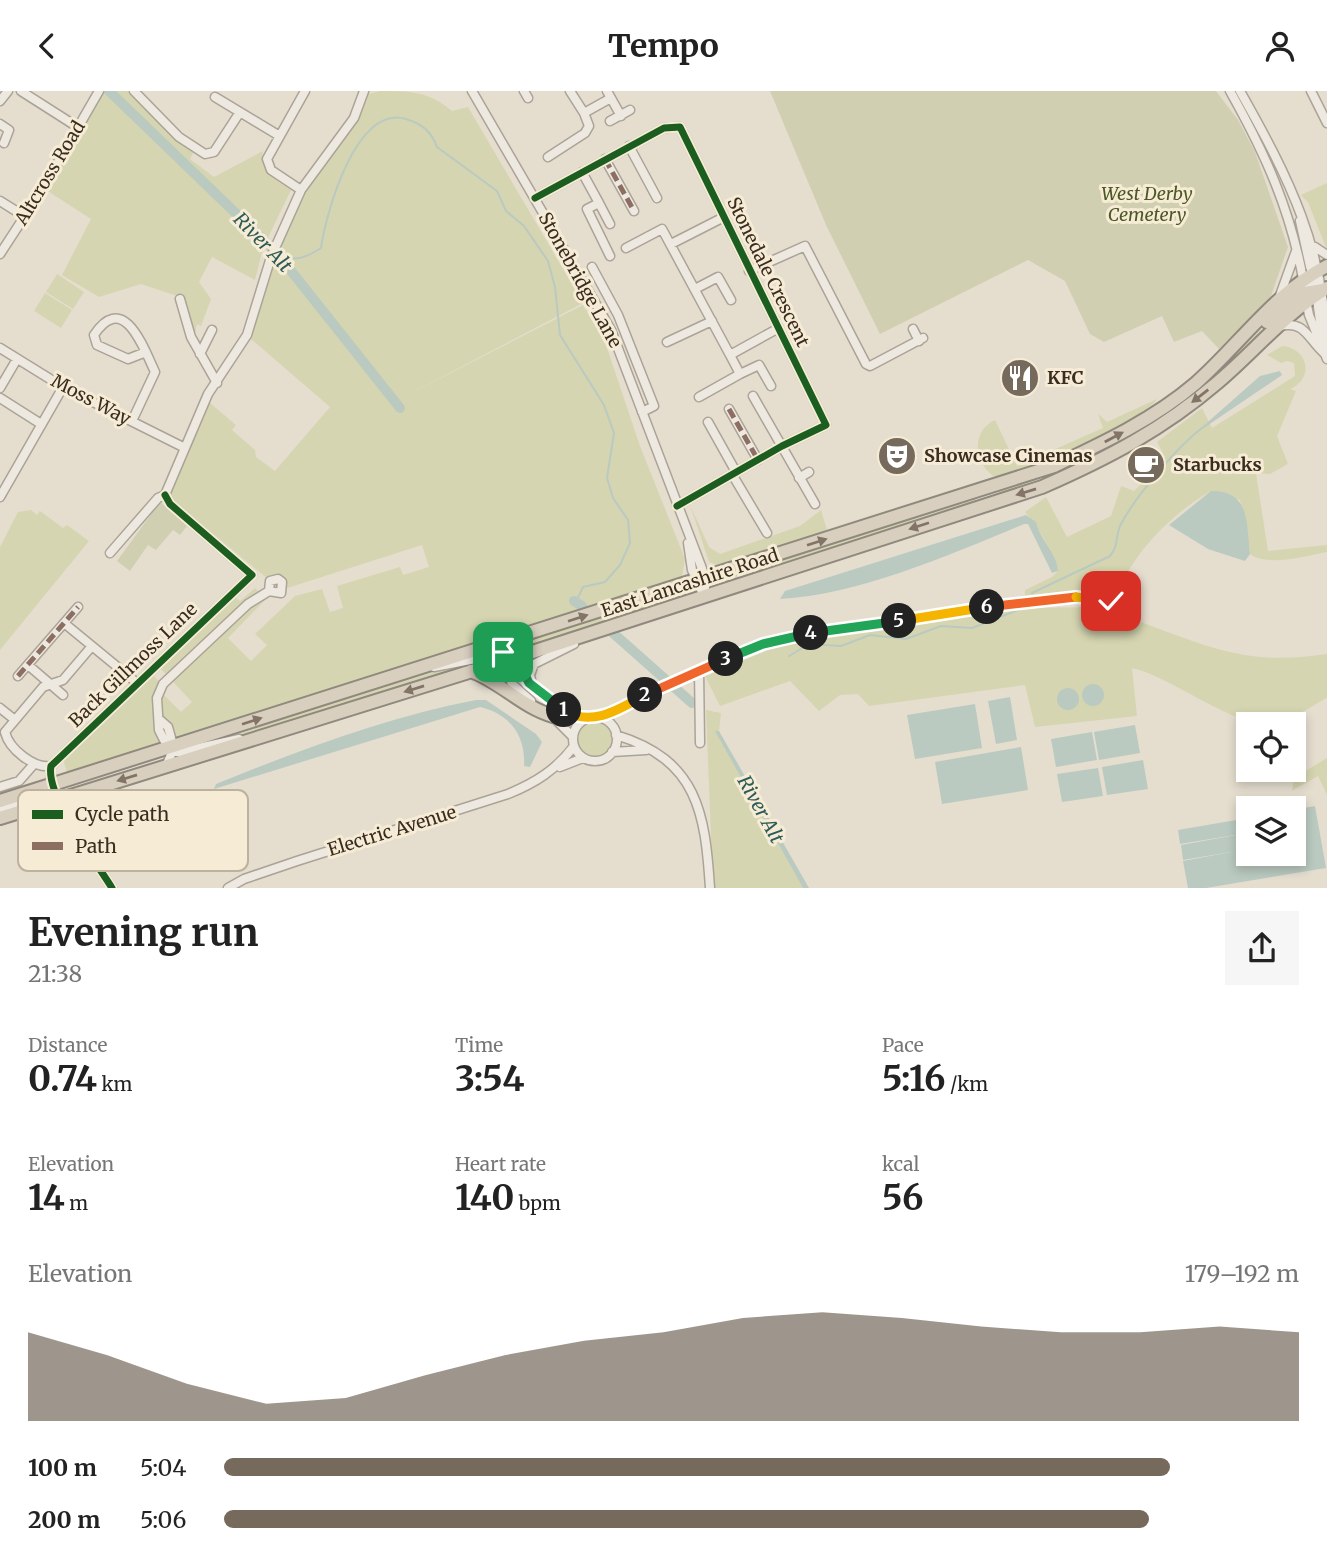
<!DOCTYPE html>
<meta charset="utf-8">
<style>
body{margin:0;font-family:Merriweather,serif;background:#f6f6f6;color:#222;height:100vh;display:flex;flex-direction:column;font-size:26px;white-space:nowrap}
*{box-sizing:border-box;margin:0}
p{font-size:23px;color:#767676}
.icon{flex:none;width:38px;height:38px;fill:none;stroke:currentColor;stroke-width:2;stroke-linecap:round;stroke-linejoin:round}
.map{position:relative;height:797px;overflow:hidden}
.sheet{display:flex;flex-direction:column;background:#fff;flex:1}
.sheet>*{flex:none}
.buttons{position:absolute;left:1236px;top:621px;display:grid;gap:14px}
.buttons a{display:grid;place-items:center;width:70px;height:70px;border-radius:0px;background:#fff;box-shadow:0 4px 10px #0003;font-size:35px}
.pin{position:absolute;display:grid;place-items:center;width:60px;height:60px;color:#fff;margin:-30px;border-radius:14px;box-shadow:0 4px 10px #0006}
.km{position:absolute;width:35px;height:35px;margin:-18px;border-radius:50%;background:#222;color:#fff;font-size:19px;line-height:35px;text-align:center}
.round{display:grid;place-items:center;flex:none;width:74px;height:74px;border-radius:0px;background:#f6f6f6}
.summary{display:flex;align-items:center;justify-content:space-between;height:119px;padding:0 28px}
h1{font-size:38px;font-weight:700;line-height:52px}
.metrics{display:grid;grid-template-columns:repeat(3,1fr);gap:10px;height:119px;padding:7px 28px}
.metrics div{display:grid;align-content:center}
.metrics b{font-size:35px;font-weight:700}
.metrics small{font-size:19px;font-weight:400}
.metrics p{font-size:19px}
.chart{height:196px;padding:14px 28px}
.chart p{display:flex;justify-content:space-between}
.chart svg{width:100%;height:126px;margin-top:7px;fill:#766a5d;opacity:.7}
ul{padding:0 28px;list-style:none;font-size:23px}
li{display:grid;grid-template-columns:112px 84px 1fr;align-items:center;height:52px}
li i{height:18px;border-radius:9px;background:#766a5d}
header{display:flex;justify-content:space-between;align-items:center;height:91px;padding:0 28px;background:#fff;font-size:32px;font-weight:700}
.map>svg:first-child{display:block}
.green{fill:#d5d5b1}
.cemetery{fill:#d0cfb1}
.water{fill:#bacac0}
.lines{fill:none;stroke-linecap:round;stroke-linejoin:round}
.stream{stroke:#bacac0;stroke-width:2}
.river{stroke:#bacac0;stroke-width:10}
.minor-casing{stroke:#aba397;stroke-width:11}
.highway-casing{stroke:#90897e;stroke-width:16}
.minor{stroke:#eee9e0;stroke-width:8}
.highway{stroke:#d9cfbf;stroke-width:12}
.quiet{stroke:#8d6e63;stroke-width:5;stroke-dasharray:10 5;stroke-linecap:butt}
.cycleway-casing{stroke:#f6ecd5;stroke-width:11}
.cycleway{stroke:#1b5e20;stroke-width:7}
.oneway{fill:#827567}
.split-1-casing{stroke:#fff;stroke-width:14}
.split-2-casing{stroke:#fff;stroke-width:14}
.split-3-casing{stroke:#fff;stroke-width:14}
.split-4-casing{stroke:#fff;stroke-width:14}
.split-5-casing{stroke:#fff;stroke-width:14}
.split-6-casing{stroke:#fff;stroke-width:14}
.split-7-casing{stroke:#fff;stroke-width:14}
.split-8-casing{stroke:#fff;stroke-width:14}
.split-1{stroke:#22a559;stroke-width:9}
.split-2{stroke:#f5b400;stroke-width:9}
.split-3{stroke:#f0652b;stroke-width:9}
.split-4{stroke:#22a559;stroke-width:9}
.split-5{stroke:#22a559;stroke-width:9}
.split-6{stroke:#f5b400;stroke-width:9}
.split-7{stroke:#f0652b;stroke-width:9}
.split-8{stroke:#f5b400;stroke-width:9}
.labels{text-anchor:middle;stroke-width:6;stroke-linejoin:round;paint-order:stroke}
.street-label{font-size:18px;fill:#3a2c1f;stroke:#f6ecd5}
.park-label{font-size:18px;font-style:italic;fill:#4b5725;stroke:#f6ecd5}
.poi-label{font-size:18px;font-weight:bold;fill:#3a2c1f;stroke:#f6ecd5;text-anchor:start}
.water-label{font-size:19px;font-style:italic;fill:#2e5a57;stroke:#f6ecd5}
.key{fill:#f6ecd5;stroke:#beb29e;stroke-width:2}
.key-label{font-size:19px;fill:#3a2c1f}
</style>
<header><svg class="icon" aria-label="back" viewBox="0 0 24 24"><path d="M15 5l-7 7 7 7"/></svg>Tempo<svg class="icon" aria-label="person" viewBox="0 0 24 24"><circle cx="12" cy="8" r="4"/><path d="M4 21q1-7 8-7t8 7"/></svg></header>
<div class="map">
<svg width="1327" height="797" viewBox="0 0 1327 797">
<rect width="100%" height="100%" fill="#e5decf"/>
<path class="green" d="M102 0H129L171 44 194 60 190 68 214 86 263 60C258 81 276 89 291 99L263 157 255 189 212 166 199 191 211 208 201 235 197 233 193 252 177 205 141 193 99 206 62 184 91 128 43 97Z
M380 0C409 0 429 0 452 20L468 16 583 212 402 307 583 214 605 251 640 355 685 468 682 486 67 681 63 668 154 585 164 597 161 601 181 621 192 611 161 578 235 506 240 510 255 497 266 508 228 547 251 570 267 554 255 543 295 505 322 498 330 521 343 517 337 495 400 476 403 484 429 476 422 454 281 499 168 405 210 312 236 334 232 339 255 359 256 366 275 380 330 316 251 248C268 198 279 142 307 97 329 63 355 42 368 3Z
M1327 92V159L1308 111 1301 104Z
M57 183 84 201 73 218 46 201Z
M45 202 72 219 61 237 34 220Z
M1265 238 1221 283 1148 341 1057 384 999 403 998 399 1028 389 1212 285 1259 239Z
M1282 255C1308 257 1315 287 1290 298L1296 300 1277 345 1288 373 1270 383 1256 382 1268 460 1327 454V461C1306 465 1268 476 1250 463L1240 409 1211 400C1171 423 1130 464 1116 508L1048 506 1025 508V499L1052 486 1058 480C1057 467 1033 428 1025 421L1046 406 1067 446 1111 425 1121 395 1134 400 1163 371 1165 366 1157 351 1202 317 1212 337 1295 285 1294 272 1287 270 1281 272 1267 264Z
M1157 308C1148 326 1013 389 993 385 974 370 971 340 995 329L1017 375 1103 337 1098 323 1107 331Z
M977 406 973 415 718 491 716 488Z
M690 414 709 456 720 463 800 435 821 419 827 439 717 474 709 471Z
M31 419 37 424 40 420 63 437 67 434 89 450 0 559V456L18 421Z
M677 501 680 508 531 556 528 548Z
M1095 516C1144 529 1191 554 1240 563 1269 569 1299 567 1327 563V607C1311 615 1290 631 1273 633 1238 639 1172 586 1132 577L1137 625 1035 636 1025 594 869 615 858 603 840 604 819 620 790 590 720 615 705 585 786 552 1028 517Z
M483 569 266 638 198 654 427 579Z
M706 619 721 622 719 640H716L803 797H713Z
M576 648a18 18 0 1 1 36 0a18 18 0 1 1-36 0Z
M1327 667V704L1318 685 1292 700 1294 687Z"/>
<path class="cemetery" d="M770 0H1216L1238 29 1255 61 1288 156 1270 208 1219 258 1202 240 1174 251 1162 225 1104 251 1090 243 1065 190 1028 169 880 243 826 134Z
M160 411 187 435 180 444 173 439 156 459 148 454 130 480 117 470Z"/>
<path class="water" d="M1280 280 1282 284 1192 345 1260 285Z
M1211 400C1251 400 1246 432 1250 463L1245 470 1208 458 1169 434Z
M1026 424 1036 431C1040 449 1057 462 1058 480L1052 482 1028 433H1024C952 463 858 504 780 508L785 500Z
M1082 604a11 11 0 1 1 22 0a11 11 0 1 1-22 0Z
M1057 608a11 11 0 1 1 22 0a11 11 0 1 1-22 0Z
M1010 606 1017 649 996 653 988 610Z
M476 609H486L536 643 542 651 530 676 524 675C526 645 510 623 480 616L214 698 216 693C300 659 387 626 476 609Z
M975 613 982 657 915 668 907 624Z
M1135 634 1140 662 1099 669 1094 641Z
M715 640H719L809 797H803Z
M1092 641 1097 669 1056 676 1051 648Z
M1021 656 1028 699 942 713 935 671Z
M1143 669 1148 698 1107 704 1102 676Z
M1098 677 1103 705 1062 711 1057 683Z
M1315 715 1326 777 1206 797H1188L1183 770 1237 760 1183 769 1181 754 1247 742 1180 753 1178 739 1248 727V763H1293V719Z"/>
<g class="lines">
<path class="stream" d="M277 162C294 172 305 167 321 157 326 122 356 13 406 28 422 33 431 40 437 56L497 100 506 120 524 135 548 170 555 196 560 244 604 314 614 342 607 387 613 407 628 429 630 452 620 474 605 491 583 496 576 511
M1032 502 1110 465C1119 454 1115 447 1120 435 1134 407 1177 356 1202 337
M789 565 809 553 841 555 870 544 906 548 941 535 972 537 1023 517"/>
<path class="river" d="M109 0 276 161 400 317
M574 510 582 515
M613 542 692 612"/>
<defs>
<path id="minor" d="M21 0 79 37
M134 0 179 46 205 63 214 61 240 21
M472 0 611 239 706 488 704 505
M524 0 528 7
M570 0 584 22 611 7
M607 0 621 25
M1230 0C1266 64 1291 120 1304 193
M1240 0C1288 85 1327 161 1326 262
M1311 0 1327 32
M215 6 278 44
M0 10 8 0
M610 30 630 19
M0 33 9 39 4 52
M629 55 657 107
M548 66 585 42 589 35 584 22
M605 68 634 120
M582 81 599 112 587 118 610 165
M301 99 271 79 267 68 305 0
M535 107 664 37 680 36 826 334 782 355 677 415
M0 110 24 125
M599 112 610 133
M1300 130 1313 189 1310 203
M671 153 724 126
M1315 156 1327 164
M626 157 662 138 730 264 777 238
M0 163 43 97 99 0
M592 176 618 224 654 315 642 321
M749 180 805 155 866 273 870 275 923 247
M695 198 718 186 731 209
M1316 202 1322 244
M1279 207 1296 160
M180 208 191 246 217 292
M1306 209 1309 224 1327 268
M1280 235C1305 229 1308 248 1324 262
M913 238 919 250
M667 251 712 230
M0 257 63 296 183 356
M200 263 212 239
M730 264 740 283 759 274 771 295
M0 297 17 268
M753 305 815 413
M699 306 740 283
M0 307 41 333
M729 318 758 369
M132 330 155 281C144 258 124 199 94 244L97 254 128 268 146 261
M708 331 736 381
M732 383 767 442
M799 387 809 381
M165 404 208 303 247 244 271 166 301 99 354 27 364 0
M0 406 63 296
M688 452 692 479 704 505
M110 462 158 407 165 404
M64 532 137 592
M502 567 512 593 531 610
M28 574 63 604
M434 576 512 561 529 592 573 624 584 628
M699 579 700 652
M18 585 78 516
M532 594 530 584 534 573 574 553
M0 617 15 629
M550 623 573 646
M600 626 763 553 826 539 1074 506 1111 510 1135 517
M573 648a22 22 0 1 1 44 0a22 22 0 1 1-44 0Z
M160 629 168 636 174 657 166 675
M616 644C698 669 705 722 710 797
M239 648 180 661 169 659 159 639 157 607 163 593 248 513 269 500 281 502 282 491 278 488 270 490 269 500
M612 661 646 659
M51 675C34 678 9 658 5 641L43 596 63 589 92 555
M560 676 583 667
M0 696 19 690 34 673
M0 717 49 703 59 708
M112 797C96 771 45 704 51 675L252 484 170 413 165 404
M228 797 244 788 297 770 508 703C535 692 556 679 574 655"/>
<path id="highway" d="M1267 231 1305 202 1323 199
M471 580C501 591 522 616 553 625
M0 710 1054 375C1103 352 1154 328 1196 292 1239 254 1275 201 1327 175
M0 727 517 566 1042 396C1108 367 1162 339 1217 292 1254 261 1285 222 1327 197"/>
</defs>
<use href="#minor" class="minor-casing"/>
<use href="#highway" class="highway-casing"/>
<use href="#minor" class="minor"/>
<use href="#highway" class="highway"/>
<path class="quiet" d="M605 68 634 120
M729 318 758 369
M18 585 78 516"/>
<defs>
<path id="cycleway" d="M535 107 664 37 680 36 826 334 782 355 677 415
M600 626 763 553 826 539 1074 506 1111 510 1135 517
M112 797C96 771 45 704 51 675L252 484 170 413 165 404"/>
</defs>
<use href="#cycleway" class="cycleway-casing"/>
<use href="#cycleway" class="cycleway"/>
</g>
<defs><path id="oneway-solid" d="M-6-.8H1V-3.2L6.5 0L1 3.2V.8H-6Z" transform="scale(1.75)"/></defs>
<g class="oneway">
<use href="#oneway-solid" transform="translate(1200 305) rotate(142)"/>
<use href="#oneway-solid" transform="translate(1114 346) rotate(-28)"/>
<use href="#oneway-solid" transform="translate(1026 401) rotate(163)"/>
<use href="#oneway-solid" transform="translate(919 435) rotate(162)"/>
<use href="#oneway-solid" transform="translate(817 451) rotate(-18)"/>
<use href="#oneway-solid" transform="translate(578 527) rotate(-18)"/>
<use href="#oneway-solid" transform="translate(414 598) rotate(163)"/>
<use href="#oneway-solid" transform="translate(252 630) rotate(-18)"/>
<use href="#oneway-solid" transform="translate(127 687) rotate(163)"/>
</g>
<g class="lines">
<defs>
<path id="split-1" d="M503 561 514 562 529 592 564 619"/>
<path id="split-2" d="M564 619C591 637 620 618 645 604"/>
<path id="split-3" d="M645 604 726 568"/>
<path id="split-4" d="M726 568 763 553 811 542"/>
<path id="split-5" d="M811 542 899 530"/>
<path id="split-6" d="M899 530 987 516"/>
<path id="split-7" d="M987 516 1076 506"/>
<path id="split-8" d="M1076 506 1111 510"/>
</defs>
<use href="#split-1" class="split-1-casing"/>
<use href="#split-2" class="split-2-casing"/>
<use href="#split-3" class="split-3-casing"/>
<use href="#split-4" class="split-4-casing"/>
<use href="#split-5" class="split-5-casing"/>
<use href="#split-6" class="split-6-casing"/>
<use href="#split-7" class="split-7-casing"/>
<use href="#split-8" class="split-8-casing"/>
<use href="#split-1" class="split-1"/>
<use href="#split-2" class="split-2"/>
<use href="#split-3" class="split-3"/>
<use href="#split-4" class="split-4"/>
<use href="#split-5" class="split-5"/>
<use href="#split-6" class="split-6"/>
<use href="#split-7" class="split-7"/>
<use href="#split-8" class="split-8"/>
</g>
<defs>
<symbol id="restaurant-disc" viewBox="-11 -11 22 22"><circle r="9.5" fill="#766a5d" stroke="#f6ecd5"/><path d="M-5-6h1v4h1v-4h1v4h1v-4h1v5L-1.5 .5V6h-2V.5L-5-1ZM5-6V6H3V1.5H1.5Q1.5-4 5-6Z" fill="#fff"/></symbol>
<symbol id="theatre-disc" viewBox="-11 -11 22 22"><circle r="9.5" fill="#766a5d" stroke="#f6ecd5"/><path d="M-5-5.5Q0-4 5-5.5V0Q5 5 0 6Q-5 5-5 0ZM-3.3-2.5H-1v1.5H-3.3ZM1-2.5H3.3v1.5H1ZM-2.8 1Q0 5.5 2.8 1Z" fill="#fff"/></symbol>
<symbol id="cafe-disc" viewBox="-11 -11 22 22"><circle r="9.5" fill="#766a5d" stroke="#f6ecd5"/><path d="M-5.5-4.5H6V0H3Q3 3.5 0 3.5H-2.5Q-5.5 3.5-5.5 0ZM3-3.2v2h1.7v-2ZM-6 4.5H4V6H-6Z" fill="#fff"/></symbol>
</defs>
<g fill-rule="evenodd">
<use href="#restaurant-disc" x="998" y="265" width="44" height="44"/>
<use href="#theatre-disc" x="875" y="343" width="44" height="44"/>
<use href="#cafe-disc" x="1124" y="352" width="44" height="44"/>
</g>
<g class="labels">
<g class="street-label">
<text transform="translate(50 82) rotate(-59)" y="6">Altcross Road</text>
<text transform="translate(768 181) rotate(64)" y="6">Stonedale Crescent</text>
<text transform="translate(580 189) rotate(61)" y="6">Stonebridge Lane</text>
<text transform="translate(91 309) rotate(28)" y="6">Moss Way</text>
<text transform="translate(690 492) rotate(-18)" y="6">East Lancashire Road</text>
<text transform="translate(133 574) rotate(-44)" y="6">Back Gillmoss Lane</text>
<text transform="translate(392 740) rotate(-17)" y="6">Electric Avenue</text>
</g>
<g class="park-label">
<text x="1147" y="109">West Derby<tspan x="1147" dy="21">Cemetery</tspan></text>
</g>
<g class="poi-label">
<text x="1047" y="293">KFC</text>
<text x="924" y="371">Showcase Cinemas</text>
<text x="1173" y="380">Starbucks</text>
</g>
<g class="water-label">
<text transform="translate(263 151) rotate(46)" y="7">River Alt</text>
<text transform="translate(761 718) rotate(61)" y="7">River Alt</text>
</g>
</g>
<rect x="18" y="699" width="230" height="81" rx="10" class="key"/>
<rect x="32" y="719" width="31" height="9" fill="#1b5e20"/>
<rect x="32" y="751" width="31" height="8" fill="#8d6e63"/>
<g class="key-label">
<text x="75" y="730">Cycle path</text>
<text x="75" y="762">Path</text>
</g>
</svg>
<div class="buttons">
<a><svg class="icon" aria-label="locate" viewBox="0 0 24 24"><circle cx="12" cy="12" r="6"/><path d="M12 2v4M12 18v4M2 12h4M18 12h4"/></svg></a>
<a><svg class="icon" aria-label="layers" viewBox="0 0 24 24"><path d="M12 4l9 5-9 5-9-5zM3 14l9 5 9-5"/></svg></a>
</div>
<div class="pin" style="left:503px;top:561px;background:#1e9e55"><svg class="icon" aria-label="arrive" viewBox="0 0 24 24"><path d="M6 21V4h12l-3 4 3 4H6"/></svg></div>
<div class="pin" style="left:1111px;top:510px;background:#d93025"><svg class="icon" aria-label="check" viewBox="0 0 24 24"><path d="M5 12l5 5 9-10"/></svg></div>
<b class="km" style="left:564px;top:619px">1</b>
<b class="km" style="left:645px;top:604px">2</b>
<b class="km" style="left:726px;top:568px">3</b>
<b class="km" style="left:811px;top:542px">4</b>
<b class="km" style="left:899px;top:530px">5</b>
<b class="km" style="left:987px;top:516px">6</b>
</div>
<section class="sheet">
<div class="summary"><div><h1>Evening run</h1><p>21:38</p></div><a class="round"><svg class="icon" aria-label="share" viewBox="0 0 24 24"><path d="M12 15V3M7 8l5-5 5 5M5 13v7h14v-7"/></svg></a></div>
<div class="metrics">
<div><p>Distance</p><b>0.74<small> km</small></b></div>
<div><p>Time</p><b>3:54</b></div>
<div><p>Pace</p><b>5:16<small> /km</small></b></div>
</div>
<div class="metrics">
<div><p>Elevation</p><b>14<small> m</small></b></div>
<div><p>Heart rate</p><b>140<small> bpm</small></b></div>
<div><p>kcal</p><b>56</b></div>
</div>
<div class="chart"><p><span>Elevation</span>179–192 m</p>
<svg viewBox="0 0 160 44" preserveAspectRatio="none"><path d="M0 44V13L10 21L20 31L30 38L40 36L50 28L60 21L70 16L80 13L90 8L100 6L110 8L120 11L130 13L140 13L150 11L160 13V44z"/></svg>
</div>
<ul>
<li><b>100 m</b>5:04<i style="width:88%"></i></li>
<li><b>200 m</b>5:06<i style="width:86%"></i></li>
</ul>
</section>
